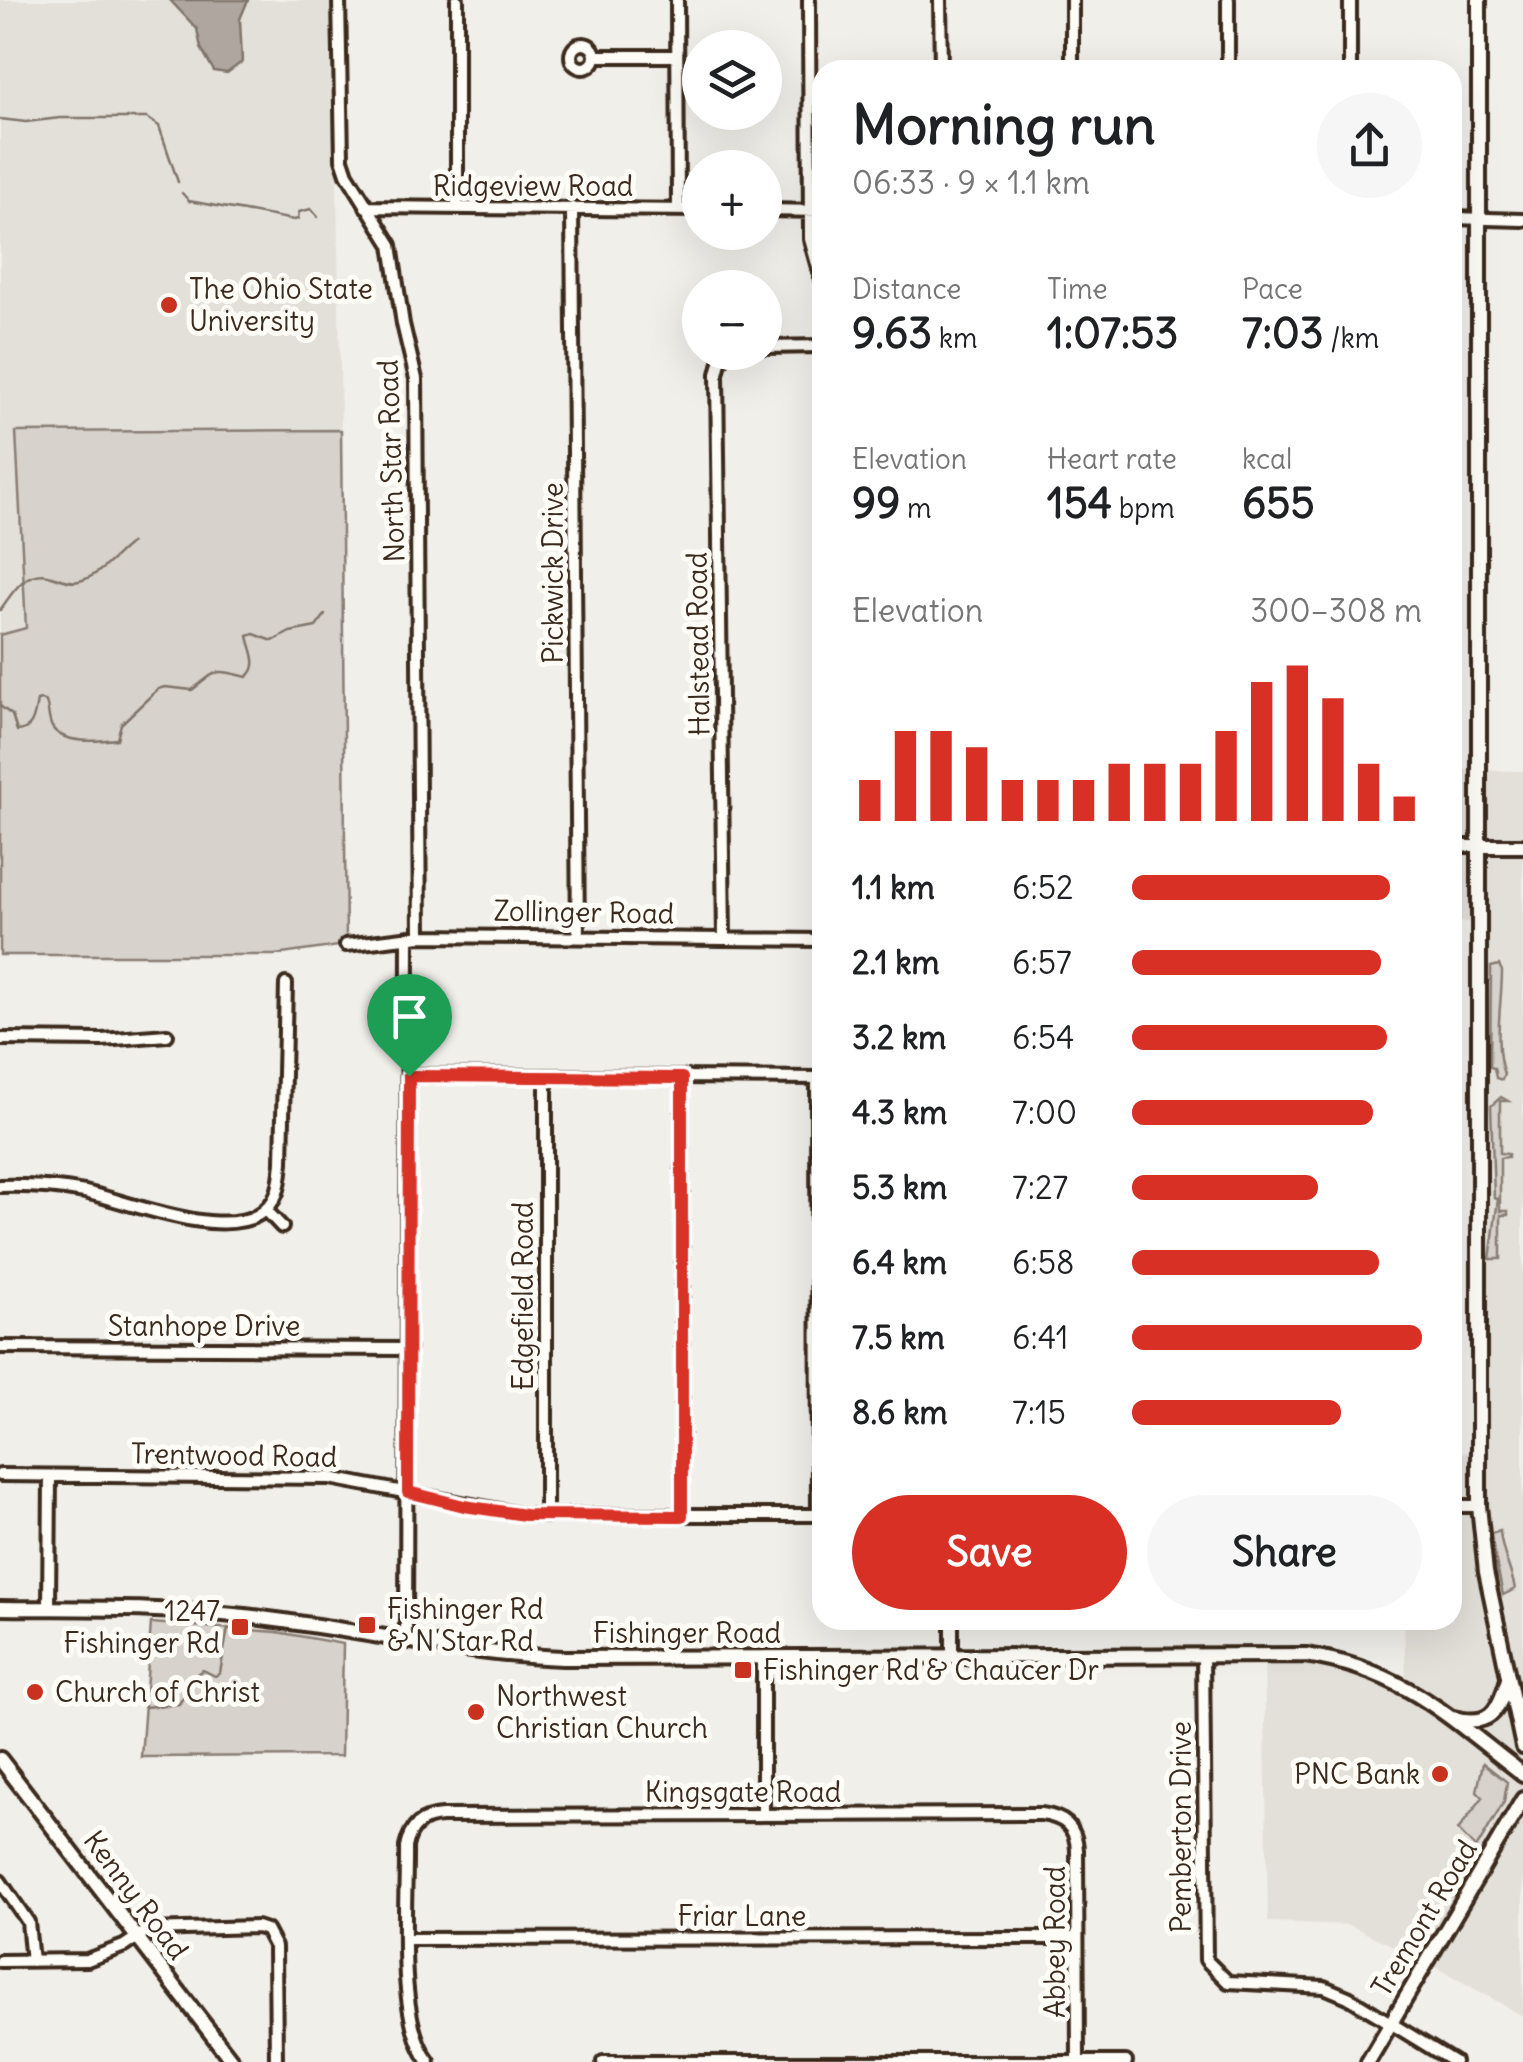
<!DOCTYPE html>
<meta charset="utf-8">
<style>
body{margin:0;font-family:Delius,sans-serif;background:#f6f6f6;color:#202124;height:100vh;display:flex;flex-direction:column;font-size:38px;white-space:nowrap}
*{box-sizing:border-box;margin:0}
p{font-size:32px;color:#757577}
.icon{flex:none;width:55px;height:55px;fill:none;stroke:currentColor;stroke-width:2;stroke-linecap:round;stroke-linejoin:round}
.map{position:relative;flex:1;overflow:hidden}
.details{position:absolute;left:812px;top:60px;width:650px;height:1570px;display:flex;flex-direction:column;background:#fff;border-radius:30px;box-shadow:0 10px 40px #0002}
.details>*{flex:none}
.fabs{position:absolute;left:682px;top:30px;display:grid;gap:20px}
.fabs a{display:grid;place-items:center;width:100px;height:100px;border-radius:50%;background:#fff;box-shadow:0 10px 40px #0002;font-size:50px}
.pin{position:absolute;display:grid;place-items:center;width:85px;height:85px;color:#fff;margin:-102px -42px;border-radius:50% 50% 50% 0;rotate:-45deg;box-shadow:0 0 10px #0007}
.pin .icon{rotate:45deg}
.round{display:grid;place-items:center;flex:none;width:105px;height:105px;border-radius:52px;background:#f6f6f6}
.overview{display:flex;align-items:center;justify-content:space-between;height:170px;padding:0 40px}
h1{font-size:55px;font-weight:700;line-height:75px}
.metrics{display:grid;grid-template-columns:repeat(3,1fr);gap:15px;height:170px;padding:10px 40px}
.metrics div{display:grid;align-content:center}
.metrics b{font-size:42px;font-weight:700}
.metrics small{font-size:28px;font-weight:400}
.metrics p{font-size:28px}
.chart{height:280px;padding:20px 40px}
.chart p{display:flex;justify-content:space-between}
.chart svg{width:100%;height:180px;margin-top:10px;stroke:#d93025;stroke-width:6}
.cta{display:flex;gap:20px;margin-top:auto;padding:20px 40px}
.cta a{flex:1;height:115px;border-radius:60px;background:#d93025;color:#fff;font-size:40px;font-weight:700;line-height:115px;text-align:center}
.cta a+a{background:#f6f6f6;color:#202124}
ul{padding:0 40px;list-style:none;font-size:32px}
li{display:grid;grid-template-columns:160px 120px 1fr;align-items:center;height:75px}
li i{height:25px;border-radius:12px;background:#d93025}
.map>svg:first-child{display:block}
.built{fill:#e3e0da}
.green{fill:#d7d2cc;stroke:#897e75;stroke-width:2.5}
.water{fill:#aea69f;stroke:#80746b;stroke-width:2.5}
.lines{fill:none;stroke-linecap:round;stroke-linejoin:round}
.stream{stroke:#80746b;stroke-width:2.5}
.minor-casing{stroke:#3b2a1e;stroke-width:18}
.major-casing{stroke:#3b2a1e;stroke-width:20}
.minor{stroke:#fdfcf7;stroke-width:10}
.major{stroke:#fdfcf7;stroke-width:12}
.route-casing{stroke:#fff;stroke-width:20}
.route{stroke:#d93025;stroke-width:12}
.poi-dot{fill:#c8321e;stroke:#fdfcf7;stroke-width:4}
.labels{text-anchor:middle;stroke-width:10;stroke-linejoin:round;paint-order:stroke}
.street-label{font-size:28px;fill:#3b2a1e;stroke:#fdfcf7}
.poi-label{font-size:28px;fill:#3b2a1e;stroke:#fdfcf7;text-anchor:start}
</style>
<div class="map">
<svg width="1523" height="2062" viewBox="0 0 1523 2062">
<rect width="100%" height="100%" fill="#f1efea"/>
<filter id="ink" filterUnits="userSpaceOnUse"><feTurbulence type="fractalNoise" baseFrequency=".01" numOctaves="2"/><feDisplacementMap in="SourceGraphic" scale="20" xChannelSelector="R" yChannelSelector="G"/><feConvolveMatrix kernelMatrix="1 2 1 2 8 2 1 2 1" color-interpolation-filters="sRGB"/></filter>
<g filter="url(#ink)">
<path class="built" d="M0 0H339L347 174 337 181 341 430 17 432 26 629 0 635Z
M1453 770 1523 771V2016L1427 1962 1349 1925 1268 1922 1264 1655H1306L1406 1685 1404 1620H1452L1453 1453 1478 1452 1477 922H1453Z"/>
<path class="green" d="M341 430 346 945 275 955H0V635L26 628 16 432Z
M1499 965 1502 971C1502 1003 1493 1045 1504 1074L1502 1080 1496 1078 1494 1068 1490 1067 1491 967Z
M1501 1097 1508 1101H1500V1153L1508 1154V1157L1500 1158V1211H1508V1215H1501V1259H1490L1498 1199 1494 1198 1491 1106Z
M1500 1531C1501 1552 1511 1568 1515 1589L1503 1595 1492 1542 1499 1595 1488 1535Z
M151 1623 277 1632 343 1644 341 1756 141 1757Z
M1483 1763 1507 1782 1504 1802 1476 1849 1458 1830 1483 1797 1477 1791Z"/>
<path class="water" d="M170 0H248L240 19 242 62 227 73 214 71 201 48 197 29Z"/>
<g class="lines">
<path class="stream" d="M0 119 26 122 60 118H147L159 126 178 182
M182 193 189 201 294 220 298 219 299 212 311 209 318 217
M0 610C12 594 24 570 48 575 58 577 69 584 79 581 99 577 116 554 131 543
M0 706 12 715 17 731C34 730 34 715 37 701L41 700 46 702C49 710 48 720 52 727 63 745 100 741 117 739L121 724 158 689 165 687 192 690C219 670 213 668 247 677 261 666 251 651 248 636L254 634 273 641 290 632 316 627 325 615
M144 1707 179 1704 198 1673 203 1670 215 1676 220 1673 228 1628"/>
<defs>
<path id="minor" d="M339 0 342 159 347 174 391 245 403 324 416 379 420 936
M677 0 678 209
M809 0 810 239 822 282
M940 0 941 70
M1228 0V70
M571 56a12 12 0 1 1 24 0a12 12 0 1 1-24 0Z
M595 56H677
M1072 70V0
M1350 70V0
M366 207 700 210
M457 208V0
M572 208 578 937
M765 210 822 211
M1452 218 1523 220
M765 347 822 346
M1452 846H1478
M724 939 717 374 720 362 729 352
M346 945 420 936 822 940
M0 1039 102 1040 167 1035
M409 1075 822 1078
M682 1078V1516
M817 1078 818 1515
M0 1186C29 1185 56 1187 85 1192 129 1202 217 1238 258 1215 279 1203 280 1184 282 1162L286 984
M266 1210 282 1227
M0 1347 409 1349
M0 1475 330 1478 525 1515H822
M1452 1506H1479
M546 1516V1076
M49 1609 50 1476
M952 1620V1657
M406 1642 408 937
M1203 1655 1206 1960 1228 1982 1324 1987 1348 1997 1454 2062
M763 1657V1815
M0 1881 28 1922 32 1961
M407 1939 1077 1938
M0 1961 87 1960 124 1946 148 1930 257 1927 266 1930 275 1947 276 2062
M429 2062C395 2019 407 1904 406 1847 410 1827 421 1817 442 1816L1041 1814C1064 1817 1076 1826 1077 1850L1078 2060
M603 2062H1126"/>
<path id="major" d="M1479 0V1506L1486 1572 1523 1747
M1478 846H1523
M0 1608C81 1609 164 1607 245 1616 352 1628 456 1654 563 1658L1306 1655C1404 1670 1447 1716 1523 1774
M1453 1718C1490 1727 1498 1713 1508 1679
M0 1759 233 2062
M1368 2062 1523 1799"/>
</defs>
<use href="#minor" class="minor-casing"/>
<use href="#major" class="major-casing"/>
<use href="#minor" class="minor"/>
<use href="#major" class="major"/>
</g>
</g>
<g class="lines" filter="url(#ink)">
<defs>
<path id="route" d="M409 1076 682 1078V1516L525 1515 464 1506 408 1492Z"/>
</defs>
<use href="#route" class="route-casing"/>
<use href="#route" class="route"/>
</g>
<g class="poi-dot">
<circle cx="169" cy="305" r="10"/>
<rect x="357" y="1615" width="20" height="20" rx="5"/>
<rect x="230" y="1617" width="20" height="20" rx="5"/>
<rect x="733" y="1660" width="20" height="20" rx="5"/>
<circle cx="35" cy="1692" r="10"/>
<circle cx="476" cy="1712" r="10"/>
<circle cx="1440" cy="1774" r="10"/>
</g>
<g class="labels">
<g class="street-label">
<text x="533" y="196">Ridgeview Road</text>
<text transform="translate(391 461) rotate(-92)" y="10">North Star Road</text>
<text transform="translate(553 573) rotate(-90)" y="10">Pickwick Drive</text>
<text transform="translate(698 644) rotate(-91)" y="10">Halstead Road</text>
<text transform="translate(584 912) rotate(1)" y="10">Zollinger Road</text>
<text transform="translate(523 1296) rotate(-90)" y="10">Edgefield Road</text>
<text x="204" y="1336">Stanhope Drive</text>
<text transform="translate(234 1455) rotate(1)" y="10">Trentwood Road</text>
<text x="687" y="1643">Fishinger Road</text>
<text x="743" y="1802">Kingsgate Road</text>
<text transform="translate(1181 1827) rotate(-90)" y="10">Pemberton Drive</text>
<text transform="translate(136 1895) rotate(53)" y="10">Kenny Road</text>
<text x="742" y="1926">Friar Lane</text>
<text transform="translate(1424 1918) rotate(-59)" y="10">Tremont Road</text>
<text transform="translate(1055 1942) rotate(-90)" y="10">Abbey Road</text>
</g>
<g class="poi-label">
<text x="189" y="299">The Ohio State<tspan x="189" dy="32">University</tspan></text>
<text x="387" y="1619">Fishinger Rd<tspan x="387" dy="32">&amp; N Star Rd</tspan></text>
<text x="220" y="1621" text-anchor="end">1247<tspan x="220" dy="32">Fishinger Rd</tspan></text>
<text x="763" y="1680">Fishinger Rd &amp; Chaucer Dr</text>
<text x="55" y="1702">Church of Christ</text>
<text x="496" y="1706">Northwest<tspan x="496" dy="32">Christian Church</tspan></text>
<text x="1420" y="1784" text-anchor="end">PNC Bank</text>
</g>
</g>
</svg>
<div class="fabs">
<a><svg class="icon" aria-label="layers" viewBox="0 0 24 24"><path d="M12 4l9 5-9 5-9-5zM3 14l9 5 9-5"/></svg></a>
<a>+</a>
<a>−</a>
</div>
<div class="pin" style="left:409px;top:1076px;background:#1e9e55"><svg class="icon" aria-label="arrive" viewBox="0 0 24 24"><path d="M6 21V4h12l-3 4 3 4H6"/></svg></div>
<section class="details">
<div class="overview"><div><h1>Morning run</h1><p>06:33 · 9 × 1.1 km</p></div><a class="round"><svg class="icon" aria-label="share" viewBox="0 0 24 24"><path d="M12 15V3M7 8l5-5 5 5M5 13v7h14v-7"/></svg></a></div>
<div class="metrics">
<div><p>Distance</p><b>9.63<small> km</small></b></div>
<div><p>Time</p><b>1:07:53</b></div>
<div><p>Pace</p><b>7:03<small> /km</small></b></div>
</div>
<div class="metrics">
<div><p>Elevation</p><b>99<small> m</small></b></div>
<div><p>Heart rate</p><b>154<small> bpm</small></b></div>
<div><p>kcal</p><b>655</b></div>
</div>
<div class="chart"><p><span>Elevation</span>300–308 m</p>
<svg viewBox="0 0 160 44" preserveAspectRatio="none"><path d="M5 44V34M15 44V22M25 44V22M35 44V26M45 44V34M55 44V34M65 44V34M75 44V30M85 44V30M95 44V30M105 44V22M115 44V10M125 44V6M135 44V14M145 44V30M155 44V38"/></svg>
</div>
<ul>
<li><b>1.1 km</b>6:52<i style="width:89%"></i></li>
<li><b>2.1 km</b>6:57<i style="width:86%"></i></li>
<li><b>3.2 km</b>6:54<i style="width:88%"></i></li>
<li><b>4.3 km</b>7:00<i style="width:83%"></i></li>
<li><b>5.3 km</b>7:27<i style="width:64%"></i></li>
<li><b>6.4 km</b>6:58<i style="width:85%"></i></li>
<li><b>7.5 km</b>6:41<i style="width:100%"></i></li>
<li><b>8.6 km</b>7:15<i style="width:72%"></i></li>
</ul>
<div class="cta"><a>Save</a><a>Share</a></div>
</section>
</div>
